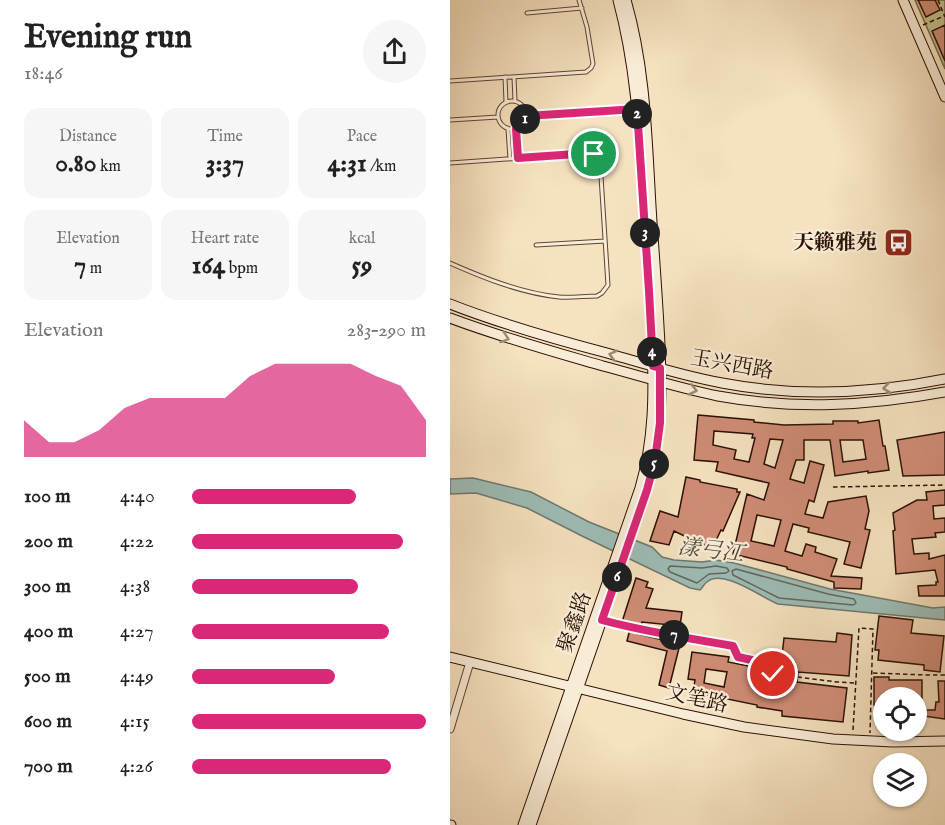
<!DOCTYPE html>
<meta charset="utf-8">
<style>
body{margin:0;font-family:"IM FELL English","Noto Serif SC",serif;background:#f6f6f6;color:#222;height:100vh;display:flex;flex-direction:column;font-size:22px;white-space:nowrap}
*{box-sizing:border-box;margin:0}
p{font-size:20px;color:#767676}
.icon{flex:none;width:33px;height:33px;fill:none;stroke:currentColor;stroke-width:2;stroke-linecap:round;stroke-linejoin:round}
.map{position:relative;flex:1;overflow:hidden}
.details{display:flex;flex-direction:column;background:#fff;width:450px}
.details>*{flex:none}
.buttons{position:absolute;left:423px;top:687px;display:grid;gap:12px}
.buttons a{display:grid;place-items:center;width:54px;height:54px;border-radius:50%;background:#fff;box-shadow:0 2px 4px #0004;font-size:30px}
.pin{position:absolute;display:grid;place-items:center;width:51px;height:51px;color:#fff;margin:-26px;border:3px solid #fff;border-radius:50%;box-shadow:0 2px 6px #0007}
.km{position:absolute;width:30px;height:30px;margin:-15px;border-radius:50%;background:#222;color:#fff;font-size:16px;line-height:30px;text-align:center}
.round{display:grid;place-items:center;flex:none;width:63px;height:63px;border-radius:32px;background:#f6f6f6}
.headline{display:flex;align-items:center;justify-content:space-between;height:102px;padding:0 24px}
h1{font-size:33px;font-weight:700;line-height:45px}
.figures{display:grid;grid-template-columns:repeat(3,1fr);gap:9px;height:102px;padding:6px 24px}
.figures div{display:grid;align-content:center;border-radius:15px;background:#f6f6f6;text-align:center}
.figures b{font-size:26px;font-weight:700}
.figures small{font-size:16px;font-weight:400}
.figures p{font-size:16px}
.chart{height:168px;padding:12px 24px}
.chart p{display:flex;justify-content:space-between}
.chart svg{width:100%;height:108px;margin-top:6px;fill:#db2777;opacity:.7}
ul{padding:0 24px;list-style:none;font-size:20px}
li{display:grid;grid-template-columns:96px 72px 1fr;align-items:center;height:45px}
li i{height:15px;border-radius:8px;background:#db2777}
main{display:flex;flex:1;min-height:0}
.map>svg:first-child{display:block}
.green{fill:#c3c18d;stroke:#776848;stroke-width:1.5}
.water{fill:#9dbdb7;stroke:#6f786f;stroke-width:1.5}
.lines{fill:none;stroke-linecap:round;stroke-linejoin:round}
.shore{stroke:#64665c;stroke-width:1.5}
.building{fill:#d08c76;stroke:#2b1002;stroke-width:1.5;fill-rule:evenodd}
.lane-casing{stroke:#5e4432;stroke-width:5}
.street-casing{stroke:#5e4432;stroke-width:9}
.secondary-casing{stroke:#2b1002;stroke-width:11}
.path{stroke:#2b1002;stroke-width:1.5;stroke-dasharray:4.5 3;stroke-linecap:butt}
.lane{stroke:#f9ecd6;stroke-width:3}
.street{stroke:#f9ecd6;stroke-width:7}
.secondary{stroke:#f9ecd6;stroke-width:9}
.oneway{stroke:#9c8977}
.route-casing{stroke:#fff;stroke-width:12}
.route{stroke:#db2777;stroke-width:8}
.labels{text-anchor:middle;stroke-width:4.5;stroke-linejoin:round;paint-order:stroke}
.poi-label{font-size:21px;font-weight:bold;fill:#2b1002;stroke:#f9ecd6;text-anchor:end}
.street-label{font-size:21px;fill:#2b1002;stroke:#f9ecd6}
.water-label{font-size:22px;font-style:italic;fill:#534d41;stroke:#f9ecd6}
</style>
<main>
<section class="details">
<div class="headline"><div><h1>Evening run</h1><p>18:46</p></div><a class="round"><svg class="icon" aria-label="share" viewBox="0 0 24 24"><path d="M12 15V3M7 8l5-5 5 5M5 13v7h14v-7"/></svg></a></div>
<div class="figures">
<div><p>Distance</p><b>0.80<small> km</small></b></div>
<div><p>Time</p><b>3:37</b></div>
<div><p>Pace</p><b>4:31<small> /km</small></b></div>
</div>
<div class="figures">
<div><p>Elevation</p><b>7<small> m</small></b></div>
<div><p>Heart rate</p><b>164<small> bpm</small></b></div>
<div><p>kcal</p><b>59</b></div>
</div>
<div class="chart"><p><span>Elevation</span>283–290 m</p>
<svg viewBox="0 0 160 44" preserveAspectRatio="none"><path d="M0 44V29L10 38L20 38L30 33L40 24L50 20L60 20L70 20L80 20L90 11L100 6L110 6L120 6L130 6L140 11L150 15L160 29V44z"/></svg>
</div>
<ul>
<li><b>100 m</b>4:40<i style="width:70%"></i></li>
<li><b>200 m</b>4:22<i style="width:90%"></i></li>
<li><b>300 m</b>4:38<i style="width:71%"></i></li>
<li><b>400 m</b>4:27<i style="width:84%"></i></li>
<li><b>500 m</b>4:49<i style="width:61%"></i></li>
<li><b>600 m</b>4:15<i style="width:100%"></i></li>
<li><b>700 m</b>4:26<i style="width:85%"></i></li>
</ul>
</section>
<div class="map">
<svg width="495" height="825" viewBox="0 0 495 825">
<rect width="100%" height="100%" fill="#f6e2c0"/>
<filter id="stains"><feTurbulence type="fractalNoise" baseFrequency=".00333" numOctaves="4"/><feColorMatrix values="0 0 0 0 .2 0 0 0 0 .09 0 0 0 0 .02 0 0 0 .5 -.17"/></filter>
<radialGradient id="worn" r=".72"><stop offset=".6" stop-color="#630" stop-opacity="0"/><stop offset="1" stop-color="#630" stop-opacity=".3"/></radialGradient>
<path class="green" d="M465 0H495V69Z"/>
<path class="water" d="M23 478 81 492 139 522 202 547 212 557 224 560 252 562 266 560 284 563 380 589 483 608 495 607V620L328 604C312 598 273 568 257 582 254 584 253 587 250 590L240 588 132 536 77 508 26 493 0 494V479Z"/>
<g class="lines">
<path class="shore" d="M220 566 252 568 266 566 277 568 279 571 276 573 259 574 247 583 220 572 218 569Z
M286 569 378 594 404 599 406 603 403 605 329 598 283 575 282 571Z"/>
</g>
<path class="building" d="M468 0H485L490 10 476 17Z
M495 25V61L482 31Z
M248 415 304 420V422L334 425 383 424V421H408V423L429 420 433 446H435L439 470 418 473V471L385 476 380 440H354V460H346L340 479 354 483 360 461 374 465 364 502 359 500 355 514 373 518 378 502 416 496 419 511 415 529 420 530 411 568 394 564 400 542 358 532 359 528 343 524 335 551 352 556 356 544 366 547 365 552 387 559 381 576 412 578 411 589 384 588V582L337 569V567L283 554 297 494 314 500 319 483 266 471 268 462 244 460ZM264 431 303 434 302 438H305L299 462 284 459 286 450 263 445ZM320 439 333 440 325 468 314 464ZM390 440H413L416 459 393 462ZM307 515 331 520 324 546 301 541Z
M495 432V475L453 476 447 440Z
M236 477 250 480V482L287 489V492H290L273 531 271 530 262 549 224 531 219 545 200 541 210 511 228 517Z
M495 490V505L483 506 484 519 495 518V532L485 533 486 537 462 539 464 554 479 553V559L495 555V596H469L468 586 486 585V582H488L485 570 446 574 443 531 445 530 443 513 467 500H477L476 492Z
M186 578 198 582 196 587 203 589 196 608 232 612 230 626 192 622 188 634 230 644 219 688 209 685 217 651 177 641 181 625 172 622Z
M429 616 463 620 461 633 494 636 490 672 474 670V665L428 660 429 650H425Z
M387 633 402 635 399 676 348 672 347 682 397 688 393 722 332 716V711L307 707V705L243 692 245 680 238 679 242 652 279 657 278 662 304 667 303 673 336 678 337 656H332L334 638 386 642ZM256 669 277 672 274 687 254 683Z
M424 677H439V680H472V698H459V691H439V698H434V724H427V705H424Z
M488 681H495V719L474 716V724H466V710H485L486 702H489Z"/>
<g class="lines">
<defs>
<path id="lane" d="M77 13 132 8
M55 77 56 102
M64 77 65 101
M0 81 136 72 141 68 143 64 137 27 129 0
M48 115a14 14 0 1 1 28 0a14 14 0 1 1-28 0Z
M76 116 185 109
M0 120 48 117
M66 128 68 158
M58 129 60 159
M0 163 141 153 146 156 150 161 158 285 152 293 147 296C135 296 121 298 109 297 71 293 34 278 0 263
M86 245 155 241"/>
<path id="street" d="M0 729 20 662"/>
<path id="secondary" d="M453 0 495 97
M0 304C51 324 104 339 157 353 195 364 233 376 272 383 346 397 421 394 495 379
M0 318C50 337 101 351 153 366 191 376 229 388 268 396 345 410 418 406 495 392
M0 657 233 714 294 727 383 739 443 742 495 741
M0 825H1
M73 825 190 488C204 439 204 394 202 343 200 304 198 265 195 225 190 150 188 74 168 0
M81 825 197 490C212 441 212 396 210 345 208 304 205 263 202 222 197 147 197 72 176 0"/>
</defs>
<use href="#lane" class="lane-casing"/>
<use href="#street" class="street-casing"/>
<use href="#secondary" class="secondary-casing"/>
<path class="path" d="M488 0 495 17
M473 25 494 16
M383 487 495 485
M161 623 179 627 209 632 283 646 288 657 316 663 323 674 387 682 406 683
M423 673 476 675H495
M403 730 409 628 423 629 420 733"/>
<use href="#lane" class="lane"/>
<use href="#street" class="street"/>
<use href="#secondary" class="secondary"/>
</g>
<defs><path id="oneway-chevron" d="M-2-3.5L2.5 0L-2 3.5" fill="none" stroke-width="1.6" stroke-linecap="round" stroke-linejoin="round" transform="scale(1.5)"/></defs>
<g class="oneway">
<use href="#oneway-chevron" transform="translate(55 338) rotate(18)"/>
<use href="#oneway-chevron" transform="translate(163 355) rotate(-165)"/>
<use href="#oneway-chevron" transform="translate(437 388) rotate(173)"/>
<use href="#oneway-chevron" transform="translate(243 390) rotate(13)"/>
</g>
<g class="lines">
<defs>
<path id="route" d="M144 154 141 153 68 158 66 129 73 124 76 116 187 109 199 291 203 366 210 368V423L205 460 197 490 152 620C195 632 239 638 283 646L288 657 316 663 323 674"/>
</defs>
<use href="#route" class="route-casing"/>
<use href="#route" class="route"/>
</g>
<defs>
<symbol id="bus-square" viewBox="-11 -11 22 22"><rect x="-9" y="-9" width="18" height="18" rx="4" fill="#8f2418" stroke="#f9ecd6"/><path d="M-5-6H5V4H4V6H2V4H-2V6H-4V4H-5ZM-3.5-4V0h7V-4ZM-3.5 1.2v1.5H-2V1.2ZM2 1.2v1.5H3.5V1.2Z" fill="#fff"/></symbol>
</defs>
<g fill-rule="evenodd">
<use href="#bus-square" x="432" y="226" width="33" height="33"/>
</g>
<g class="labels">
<g class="poi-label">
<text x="427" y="249">天籁雅苑</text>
</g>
<g class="street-label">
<text transform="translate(282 364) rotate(10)" y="7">玉兴西路</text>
<text transform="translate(124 622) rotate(-71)" y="7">聚鑫路</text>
<text transform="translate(247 698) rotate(13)" y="7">文笔路</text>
</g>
<g class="water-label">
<text transform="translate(261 549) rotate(7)" y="8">漾弓江</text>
</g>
</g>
<rect width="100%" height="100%" filter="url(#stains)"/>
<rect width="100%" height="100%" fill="url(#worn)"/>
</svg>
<div class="buttons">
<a><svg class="icon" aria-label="locate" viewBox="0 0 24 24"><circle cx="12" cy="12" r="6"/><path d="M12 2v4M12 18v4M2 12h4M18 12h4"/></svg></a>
<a><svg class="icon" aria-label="layers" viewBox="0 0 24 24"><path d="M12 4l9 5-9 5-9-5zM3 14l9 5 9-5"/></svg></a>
</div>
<div class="pin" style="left:144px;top:154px;background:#1e9e55"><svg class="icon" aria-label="arrive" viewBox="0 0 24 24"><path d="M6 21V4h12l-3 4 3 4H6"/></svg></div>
<div class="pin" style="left:323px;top:674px;background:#d93025"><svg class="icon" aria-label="check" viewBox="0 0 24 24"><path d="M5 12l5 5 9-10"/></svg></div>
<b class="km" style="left:75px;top:119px">1</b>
<b class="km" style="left:187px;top:114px">2</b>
<b class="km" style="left:195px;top:233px">3</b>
<b class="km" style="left:202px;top:352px">4</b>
<b class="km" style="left:204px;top:464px">5</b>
<b class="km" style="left:167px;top:577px">6</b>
<b class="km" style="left:224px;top:635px">7</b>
</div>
</main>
